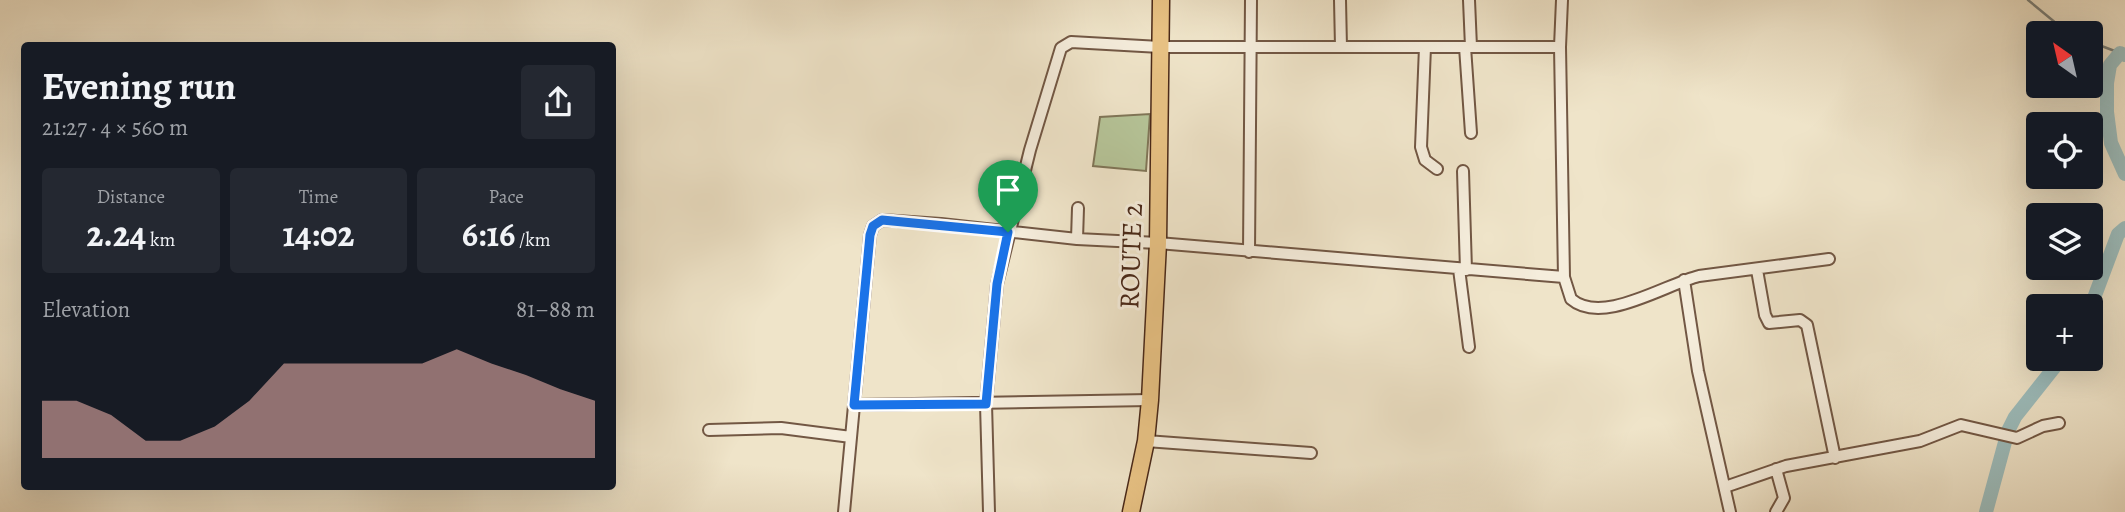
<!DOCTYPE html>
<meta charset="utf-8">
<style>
body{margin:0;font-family:Alegreya,serif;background:#242831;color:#f1f3f6;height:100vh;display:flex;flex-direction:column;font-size:26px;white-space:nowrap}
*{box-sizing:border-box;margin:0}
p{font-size:23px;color:#9ea1a6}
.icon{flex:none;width:38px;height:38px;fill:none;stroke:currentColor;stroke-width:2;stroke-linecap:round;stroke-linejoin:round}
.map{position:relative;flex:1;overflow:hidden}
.side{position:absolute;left:21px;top:42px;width:595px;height:448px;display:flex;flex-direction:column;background:#171b24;border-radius:7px;box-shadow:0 7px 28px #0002}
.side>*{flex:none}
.needle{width:46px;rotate:326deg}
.buttons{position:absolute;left:2026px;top:21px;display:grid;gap:14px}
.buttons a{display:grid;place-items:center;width:77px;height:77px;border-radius:7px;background:#171b24;box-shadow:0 7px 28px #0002;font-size:35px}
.pin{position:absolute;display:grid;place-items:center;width:60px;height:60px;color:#fff;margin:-72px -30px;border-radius:50% 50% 50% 0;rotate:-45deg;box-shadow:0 0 7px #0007}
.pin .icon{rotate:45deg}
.round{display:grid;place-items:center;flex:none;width:74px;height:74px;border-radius:7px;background:#242831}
.headline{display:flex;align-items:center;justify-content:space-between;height:119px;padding:0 21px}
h1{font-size:38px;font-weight:700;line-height:52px}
.metrics{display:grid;grid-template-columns:repeat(3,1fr);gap:10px;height:119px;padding:7px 21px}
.metrics div{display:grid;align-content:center;border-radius:7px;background:#242831;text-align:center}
.metrics b{font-size:35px;font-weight:700}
.metrics small{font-size:19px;font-weight:400}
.metrics p{font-size:19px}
.chart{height:196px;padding:14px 21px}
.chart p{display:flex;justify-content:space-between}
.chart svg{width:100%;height:126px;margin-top:7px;fill:#c59692;opacity:.7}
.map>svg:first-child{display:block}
.green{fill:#b6c599;stroke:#807658;stroke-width:2}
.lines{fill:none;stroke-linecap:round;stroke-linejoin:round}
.stream{stroke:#7b817b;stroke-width:2.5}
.river{stroke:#9cbdbd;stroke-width:14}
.minor-casing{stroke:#725744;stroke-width:14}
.highway-casing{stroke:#492818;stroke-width:19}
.minor{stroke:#f5eddc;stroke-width:10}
.highway{stroke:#e8c284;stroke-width:16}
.route-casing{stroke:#fff;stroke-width:14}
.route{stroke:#1a73e8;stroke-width:9}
.labels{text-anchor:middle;stroke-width:6;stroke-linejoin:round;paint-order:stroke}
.street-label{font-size:28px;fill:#492818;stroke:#f5eddc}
</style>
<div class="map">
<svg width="2125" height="512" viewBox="0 0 2125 512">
<rect width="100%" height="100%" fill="#efe4c9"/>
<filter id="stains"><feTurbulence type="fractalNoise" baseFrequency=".00286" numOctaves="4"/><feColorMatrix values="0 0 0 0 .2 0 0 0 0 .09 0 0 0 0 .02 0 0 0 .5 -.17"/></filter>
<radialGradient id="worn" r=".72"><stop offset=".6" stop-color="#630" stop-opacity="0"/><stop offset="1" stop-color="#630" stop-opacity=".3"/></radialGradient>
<path class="green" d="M1150 114 1146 171 1093 166 1100 117Z"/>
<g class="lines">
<path class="stream" d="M2028 0 2068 33
M2091 42 2120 53"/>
<path class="river" d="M2125 55 2120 53 2110 65 2107 83V112L2111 143 2125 174
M2091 306 2118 234 2125 228
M1986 512 2008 431 2015 417 2061 359"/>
<defs>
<path id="minor" d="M1340 0 1341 47
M1469 0 1471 47
M1562 0 1560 47 1564 277 1571 299C1602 326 1666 284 1699 276L1829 259
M1425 47 1421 147 1425 160 1437 169
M1465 47 1471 133
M1463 171 1466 270
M1077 239 1078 208
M1249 252 1251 0
M1459 269 1469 347
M1757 270 1765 315 1769 323 1800 320 1807 325 1835 458
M1684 280 1698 371 1730 512
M854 405 1150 400
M709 430 781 428 851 437
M1146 441 1311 453
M1725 487 1786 466 1920 441 1961 425 2017 438 2043 426 2059 423
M844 512 870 235 873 226 882 220 941 224 1077 239 1158 243 1564 277
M989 512 986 404 997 284 1030 150 1061 48 1071 42 1160 47H1560
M1776 512 1784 498 1776 469"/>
<path id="highway" d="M1131 512 1146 441 1150 400 1158 243 1161 0"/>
</defs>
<use href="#minor" class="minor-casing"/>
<use href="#highway" class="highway-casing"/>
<use href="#minor" class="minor"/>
<use href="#highway" class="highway"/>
</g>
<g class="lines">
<defs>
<path id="route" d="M882 220 1008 232 997 284 986 404 854 405 870 235 873 226Z"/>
</defs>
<use href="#route" class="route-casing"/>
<use href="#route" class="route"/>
</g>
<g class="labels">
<g class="street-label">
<text transform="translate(1130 256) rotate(-88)" y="10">ROUTE 2</text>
</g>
</g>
<rect width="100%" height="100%" filter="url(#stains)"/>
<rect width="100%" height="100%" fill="url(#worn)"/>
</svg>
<div class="buttons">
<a><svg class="needle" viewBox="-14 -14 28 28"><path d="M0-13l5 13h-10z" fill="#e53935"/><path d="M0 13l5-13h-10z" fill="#9ea1a6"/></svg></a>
<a><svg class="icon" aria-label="locate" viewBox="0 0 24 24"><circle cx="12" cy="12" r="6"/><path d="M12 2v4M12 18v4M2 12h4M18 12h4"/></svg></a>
<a><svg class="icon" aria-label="layers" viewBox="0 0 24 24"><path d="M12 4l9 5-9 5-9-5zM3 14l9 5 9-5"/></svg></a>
<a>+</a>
</div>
<div class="pin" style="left:1008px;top:232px;background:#1e9e55"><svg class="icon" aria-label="arrive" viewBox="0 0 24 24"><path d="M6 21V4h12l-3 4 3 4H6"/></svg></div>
<section class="side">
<div class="headline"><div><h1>Evening run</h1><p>21:27 · 4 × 560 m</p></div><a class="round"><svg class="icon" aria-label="share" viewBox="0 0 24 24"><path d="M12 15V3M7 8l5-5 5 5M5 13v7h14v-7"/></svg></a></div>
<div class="metrics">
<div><p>Distance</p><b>2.24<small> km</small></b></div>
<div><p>Time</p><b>14:02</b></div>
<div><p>Pace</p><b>6:16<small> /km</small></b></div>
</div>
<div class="chart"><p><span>Elevation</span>81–88 m</p>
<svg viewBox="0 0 160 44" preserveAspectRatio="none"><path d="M0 44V24L10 24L20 29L30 38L40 38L50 33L60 24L70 11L80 11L90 11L100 11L110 11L120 6L130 11L140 15L150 20L160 24V44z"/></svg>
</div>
</section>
</div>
